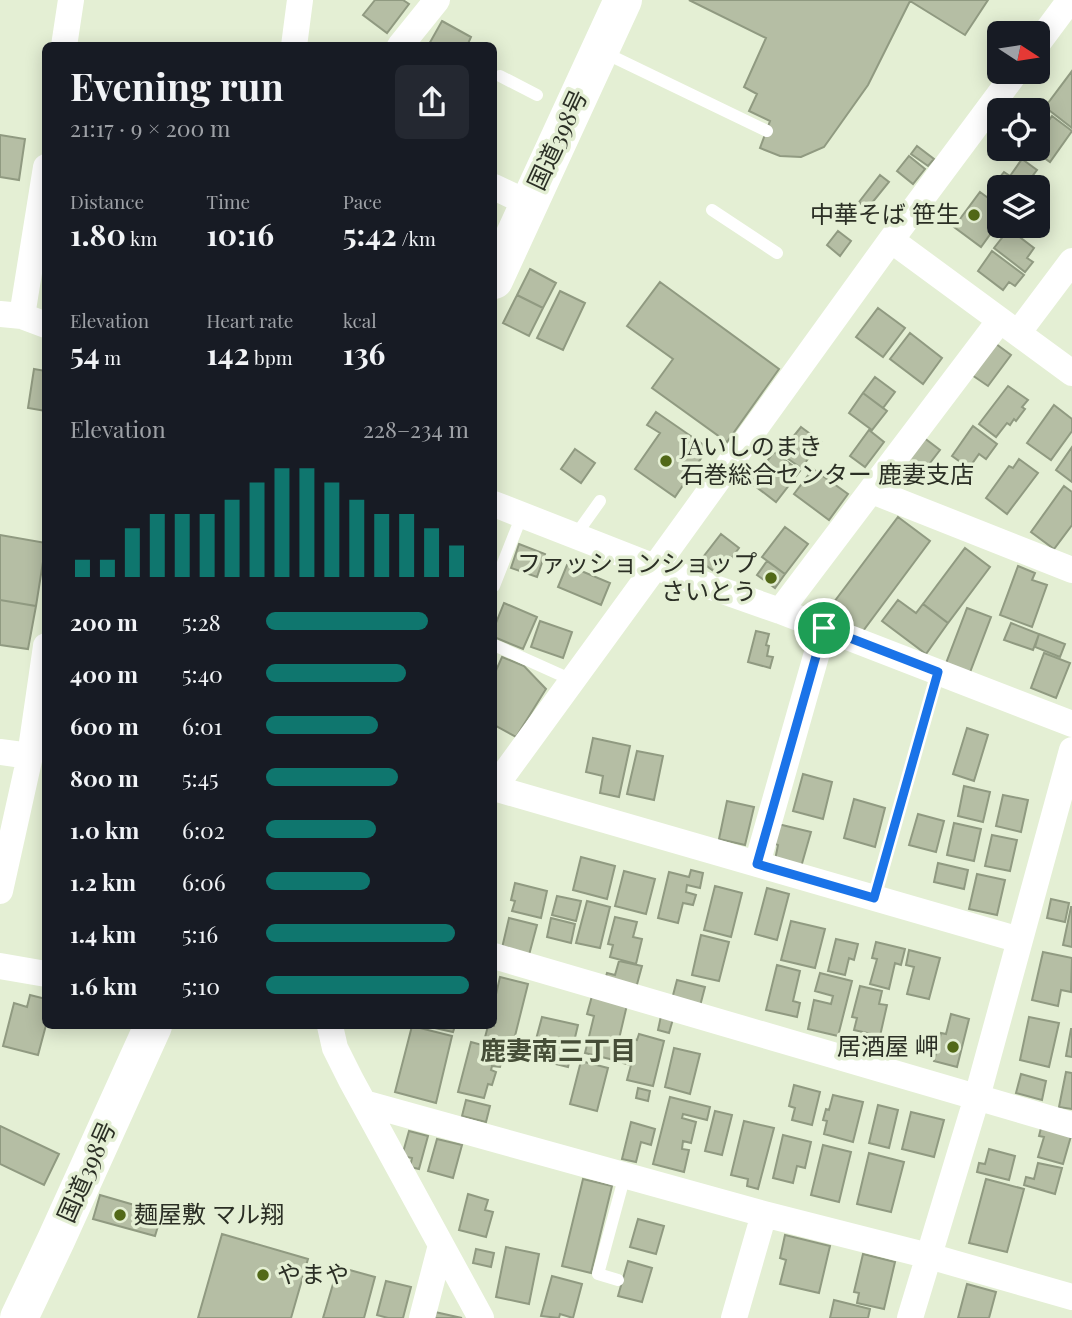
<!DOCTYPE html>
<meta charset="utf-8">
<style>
body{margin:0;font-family:"Playfair Display","Noto Sans JP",serif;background:#242831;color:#f1f3f6;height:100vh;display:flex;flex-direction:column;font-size:26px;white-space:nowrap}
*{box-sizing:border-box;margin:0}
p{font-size:23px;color:#9ea1a6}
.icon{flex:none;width:38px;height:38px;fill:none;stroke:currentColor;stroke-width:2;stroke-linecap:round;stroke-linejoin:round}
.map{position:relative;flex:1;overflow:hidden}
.drawer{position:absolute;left:42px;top:42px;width:455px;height:987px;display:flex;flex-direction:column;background:#171b24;border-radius:10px;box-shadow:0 4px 18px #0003}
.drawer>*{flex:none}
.needle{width:46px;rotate:102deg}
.tools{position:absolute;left:987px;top:21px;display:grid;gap:14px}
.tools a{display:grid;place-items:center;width:63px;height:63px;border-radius:10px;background:#171b24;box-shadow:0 4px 18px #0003;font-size:35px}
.pin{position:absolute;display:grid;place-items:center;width:60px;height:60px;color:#fff;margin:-30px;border:4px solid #fff;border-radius:50%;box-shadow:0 2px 7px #0007}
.round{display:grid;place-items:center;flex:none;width:74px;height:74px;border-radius:10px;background:#242831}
.overview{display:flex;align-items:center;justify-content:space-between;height:119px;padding:0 28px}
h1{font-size:38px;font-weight:700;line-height:52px}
.figures{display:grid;grid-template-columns:repeat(3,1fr);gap:10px;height:119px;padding:7px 28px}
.figures div{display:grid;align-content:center}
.figures b{font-size:30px;font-weight:700}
.figures small{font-size:19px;font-weight:400}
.figures p{font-size:19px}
.chart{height:196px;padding:14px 28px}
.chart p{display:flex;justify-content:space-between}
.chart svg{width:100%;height:126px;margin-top:7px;stroke:#0f766e;stroke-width:6}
ul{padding:0 28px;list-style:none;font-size:23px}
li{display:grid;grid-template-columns:112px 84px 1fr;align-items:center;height:52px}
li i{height:18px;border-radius:9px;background:#0f766e}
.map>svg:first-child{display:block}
.building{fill:#b5bea4;stroke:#909a81;stroke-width:2}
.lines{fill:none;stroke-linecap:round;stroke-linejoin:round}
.service{stroke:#fff;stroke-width:12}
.minor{stroke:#fff;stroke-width:26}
.trunk{stroke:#fff;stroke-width:38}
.route-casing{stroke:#fff;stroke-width:14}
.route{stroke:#1a73e8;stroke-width:9}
.poi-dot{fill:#526918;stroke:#e4efd4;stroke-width:2.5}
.labels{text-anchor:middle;stroke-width:7;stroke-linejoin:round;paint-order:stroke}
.street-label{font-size:24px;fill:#2b2f25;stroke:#e4efd4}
.poi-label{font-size:24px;fill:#2b2f25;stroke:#e4efd4;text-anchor:end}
.neighbourhood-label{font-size:26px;font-weight:bold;fill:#464e38;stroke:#e4efd4}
</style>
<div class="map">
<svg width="1072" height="1318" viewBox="0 0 1072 1318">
<rect width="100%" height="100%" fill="#e4efd4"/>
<path class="building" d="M375 0H403L409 4 387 33 363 15Z
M689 0H988L965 35 910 1 868 85 824 147 801 157 780 156 760 148 770 121 749 111 757 94 744 87 766 38Z
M442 21 471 37 467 46H428Z
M1072 71V128L1045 107Z
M1052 116 1072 131 1050 162 1032 149H1038V127L1042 130Z
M0 135 25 139 19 180 0 177Z
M917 146 934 159 928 166 911 154Z
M909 156 925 169 913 184 897 171Z
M1022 159 1037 170 1024 187H1001L996 182 1004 172 1010 176Z
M880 175 889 182 867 209 859 202Z
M980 192 999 206V222L981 247 954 227Z
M1009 229 1034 248 1027 258 1033 262 1025 272 994 248Z
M838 231 851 241 840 256 827 245Z
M992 251 1024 275 1015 286 1009 282 1003 290 978 271Z
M530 269 556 283 543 308 517 295Z
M660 282 779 369 727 442 652 388 673 359 627 326Z
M560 291 585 303 563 350 537 338Z
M517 295 543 308 529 336 503 323Z
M878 308 905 328 883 357 856 337Z
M910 333 942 358 923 384 890 359Z
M992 341 1011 355 988 386 969 373Z
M34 369 46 371V411L28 408Z
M875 377 895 392 883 408 863 393Z
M1008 386 1028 400 1022 407 1025 409 1016 421 1014 419 1010 425 1007 423 996 437 979 424Z
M863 393 887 411 872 430 849 413Z
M1054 405 1072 419V431L1051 460 1027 443Z
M656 412 708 448 675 497 635 469 660 433 647 425Z
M973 426 997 444 986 459 979 454 969 468 952 456Z
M801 427 821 442 801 468 780 453Z
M869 430 884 442 865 467 850 456Z
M919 434 940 450 913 485 893 470Z
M1072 447V482L1056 470Z
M575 449 595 463 581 483 561 469Z
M774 452 800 471 776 502 751 483Z
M1019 459 1038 473 1007 514 986 498 1009 466 1013 468Z
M813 469 848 494 829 520 794 494Z
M1064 486 1072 492V525L1054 549 1031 532Z
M898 517 930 541 860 635 828 610Z
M785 527 808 544 785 574 762 557Z
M721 534 739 548 719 575 700 561Z
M0 535 46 543 36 606 0 600Z
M519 544 545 554 537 577 511 568Z
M965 548 990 567 948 623 923 604Z
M767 561 785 574 775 588 757 575Z
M567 565 610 583 601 605 558 587Z
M1018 566 1035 573 1032 580 1047 585 1032 627 1000 615Z
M0 600 36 606 28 649 0 645Z
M898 600 916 613 923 604 948 623 926 654 882 621Z
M504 603 537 617 523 649 494 637V628Z
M967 608 991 617 969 675 945 666Z
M540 621 572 632 563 658 531 647Z
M1011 623 1039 634 1033 650 1004 640Z
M756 631 769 634 766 645 769 646 767 656 773 657 770 668 748 662Z
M1039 634 1065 644 1060 657 1035 647Z
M1044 653 1070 663 1056 698 1031 688Z
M502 657 524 666 546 689 516 737 494 725V675Z
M967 728 988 735 974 781 953 774Z
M593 738 630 746 619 797 600 793 603 776 586 772Z
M637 751 663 756 654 800 627 794Z
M803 774 832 782 823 819 793 811Z
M964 786 990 792 983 822 958 816Z
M1003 795 1028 800 1021 832 996 826Z
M854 799 885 808 875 847 844 838Z
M727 801 754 807 745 845 719 839Z
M918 814 944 821 936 852 909 845Z
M954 823 981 829 974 861 947 855Z
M778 824 811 832 801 867 775 860 778 845 773 843Z
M992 835 1017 840 1010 871 985 866Z
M581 857 615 866 607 899 573 890Z
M938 863 968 870 964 889 934 882Z
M691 870 703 873 700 888 687 885 686 892 696 895 693 905 683 903 678 923 658 918 669 872 689 877Z
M624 871 655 879 646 914 615 906Z
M977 874 1005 880 997 915 969 909Z
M515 883 547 891 541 918 512 911 515 901 511 900Z
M715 886 742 893 731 937 704 930Z
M767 888 789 894 777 940 755 934Z
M557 896 581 901 576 921 552 915Z
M1051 899 1069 903 1065 922 1047 918Z
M587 901 610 907 600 948 576 943Z
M1071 907H1072V947L1063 945Z
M615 917 637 922 633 937 642 939 636 964 610 957 613 945 608 944Z
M509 918 537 925 529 955 502 948Z
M551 918 575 924 571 943 547 937Z
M791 921 825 929 815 968 781 960Z
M701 935 729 942 719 981 692 975Z
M836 939 858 944 854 960 849 958 845 975 828 971Z
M876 942 905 949 901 965 895 963 889 989 870 984 877 959 872 958Z
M909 950 940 958 929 999 907 994 914 967 906 965Z
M1043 952 1072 958 1071 992 1061 990 1058 1006 1032 1000Z
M619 961 642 966 636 988 605 980 607 973 615 975Z
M777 965 800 971 793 1001 800 1003 797 1017 766 1010Z
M820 973 852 981 838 1036 808 1029 814 1000 831 1004 833 996 815 991Z
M500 977 528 984 512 1048 484 1041 488 1026H494V1003Z
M677 980 705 987 700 1006 672 999Z
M860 986 882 991 879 1004 887 1005 880 1036 854 1030 857 1018 852 1017Z
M30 995 46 999V1025L38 1055 3 1046 14 1003 27 1007Z
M592 996 627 1005 614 1060 585 1053 594 1016 587 1014Z
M951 1014 969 1019 957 1067 934 1061 941 1033 946 1034Z
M661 1016 673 1019 669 1033 658 1030Z
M542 1017 578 1025 568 1067 531 1058Z
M1029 1017 1059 1023 1049 1067 1020 1060Z
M412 1026 452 1036 436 1103 395 1092Z
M426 1026H455L453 1032Z
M1071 1029H1072V1057L1066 1056Z
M639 1034 664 1041 653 1086 627 1080 631 1065 623 1063 626 1050 630 1051 633 1039 637 1040Z
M471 1042 504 1051 500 1067 492 1066 491 1070 496 1072 492 1085 488 1084 484 1098 458 1092Z
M674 1048 700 1054 690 1094 665 1087Z
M581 1061 608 1068 597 1111 570 1104Z
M1066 1072 1072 1073V1109L1059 1107Z
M1021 1074 1046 1081 1042 1100 1016 1093Z
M794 1085 820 1092 812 1125 792 1120 795 1108 789 1106Z
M638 1088 650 1091 648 1101 636 1098Z
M833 1095 863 1102 853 1142 824 1134 827 1121 823 1120 826 1109 829 1110Z
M670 1097 710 1107 707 1120 683 1114 682 1118 696 1122 691 1143 683 1141 682 1149 689 1150 684 1172 653 1164Z
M466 1100 490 1106 486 1122 462 1116Z
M878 1105 898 1110 889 1148 869 1143Z
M715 1111 732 1115 722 1155 705 1151Z
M911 1112 944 1120 934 1157 902 1149Z
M744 1121 774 1128 758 1189 747 1186 748 1179 731 1175Z
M631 1122 655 1129 651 1145 641 1142 636 1162 622 1159Z
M0 1126 59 1154 44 1185 0 1164Z
M1041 1128 1071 1136 1063 1164 1038 1157 1044 1137 1039 1136Z
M409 1131 428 1136 419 1169 410 1167 412 1158 402 1156Z
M783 1135 811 1142 805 1168 797 1166 793 1183 773 1178Z
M437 1139 462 1145 453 1178 428 1171Z
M823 1145 851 1152 839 1202 811 1195Z
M989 1149 1015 1156 1009 1180 977 1172 979 1163 985 1164Z
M869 1153 904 1162 891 1212 857 1204Z
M1038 1163 1062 1168 1055 1194 1024 1185 1026 1177 1034 1179Z
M583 1179 612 1186 591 1273 562 1266Z
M986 1179 1024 1189 1007 1252 969 1243Z
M468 1194 488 1200 485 1210 493 1212 486 1237 459 1230Z
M100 1195 162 1213 155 1236 93 1219Z
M638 1219 664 1226 656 1254 630 1247Z
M222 1234 308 1259 291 1318H198Z
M785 1235 830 1246 819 1293 780 1284 786 1260 780 1258Z
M506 1247 539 1254 529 1304 496 1297Z
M476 1249 494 1253 491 1267 473 1263Z
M863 1254 895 1262 884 1309 857 1303 859 1293 854 1292Z
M628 1261 652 1268 642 1302 618 1296Z
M346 1269 375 1277 364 1318H323L336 1274 344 1276Z
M552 1276 582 1284 573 1318 560 1314 559 1318 541 1316Z
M386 1281 411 1287 403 1318H388L377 1315Z
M967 1284 996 1292 989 1318H958Z
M834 1300 870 1309 868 1318H830Z
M435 1312 462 1318H434Z"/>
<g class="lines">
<path class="service" d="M603 52 767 131
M500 76 537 95
M712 210 777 253
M575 536 600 501
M494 586 522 515
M494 645 572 680
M874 898 938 672
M618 1280 598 1274 625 1175"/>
<path class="minor" d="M1038 43 1070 0
M64 46 71 0
M294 46 300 0
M400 46 437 0
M494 187 528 203
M891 240 1072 373
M0 314 22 316 46 325
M22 316 46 167
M1018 333 1072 261
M872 491 1072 570
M494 504 655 567 780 611 1072 724
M780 611 1000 320
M0 752 30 756
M494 788 655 567 891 240 1016 72
M494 788 1020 940
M757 864 824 628
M0 891 30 756 46 646
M494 956 1072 1125
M0 966 46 974
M330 1026 335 1048 351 1080 481 1318
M364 1103 764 1214 929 1256 1072 1297
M422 1318 441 1245
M734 1318 764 1214
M910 1318 977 1097 1072 750"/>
<path class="trunk" d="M494 280 623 0
M19 1318 56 1240 153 1026"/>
</g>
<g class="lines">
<defs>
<path id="route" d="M824 628 938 672 874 898 757 864Z"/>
</defs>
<use href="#route" class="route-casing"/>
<use href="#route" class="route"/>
</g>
<g class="poi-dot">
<circle cx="974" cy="215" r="7"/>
<circle cx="666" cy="461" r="7"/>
<circle cx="771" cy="578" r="7"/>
<circle cx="953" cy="1047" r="7"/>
<circle cx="120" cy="1215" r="7"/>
<circle cx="263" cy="1275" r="7"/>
</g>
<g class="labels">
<g class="street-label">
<text transform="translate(558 140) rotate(-65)" y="8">国道398号</text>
<text transform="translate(87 1172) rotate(-66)" y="8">国道398号</text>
</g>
<g class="poi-label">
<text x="960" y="223">中華そば 笹生</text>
<text x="680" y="455" text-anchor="start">JAいしのまき<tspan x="680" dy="28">石巻総合センター 鹿妻支店</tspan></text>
<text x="757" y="572">ファッションショップ<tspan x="757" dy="28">さいとう</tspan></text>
<text x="939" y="1055">居酒屋 岬</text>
<text x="134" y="1223" text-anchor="start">麺屋敷 マル翔</text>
<text x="277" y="1283" text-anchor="start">やまや</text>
</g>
<g class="neighbourhood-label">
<text x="558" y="1060">鹿妻南三丁目</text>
</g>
</g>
</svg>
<div class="tools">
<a><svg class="needle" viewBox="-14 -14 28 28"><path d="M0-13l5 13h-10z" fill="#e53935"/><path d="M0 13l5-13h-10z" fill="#9ea1a6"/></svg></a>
<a><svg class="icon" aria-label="locate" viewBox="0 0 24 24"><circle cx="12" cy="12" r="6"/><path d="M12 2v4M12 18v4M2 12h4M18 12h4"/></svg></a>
<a><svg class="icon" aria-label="layers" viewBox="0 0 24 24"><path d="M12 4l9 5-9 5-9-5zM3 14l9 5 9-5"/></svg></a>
</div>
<div class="pin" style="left:824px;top:628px;background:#1e9e55"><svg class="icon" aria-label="arrive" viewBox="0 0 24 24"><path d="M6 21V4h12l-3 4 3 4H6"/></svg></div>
<section class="drawer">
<div class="overview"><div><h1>Evening run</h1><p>21:17 · 9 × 200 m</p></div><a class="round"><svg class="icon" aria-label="share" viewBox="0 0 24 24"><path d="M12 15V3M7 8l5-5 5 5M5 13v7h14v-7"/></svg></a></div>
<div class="figures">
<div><p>Distance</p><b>1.80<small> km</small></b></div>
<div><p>Time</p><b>10:16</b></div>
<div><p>Pace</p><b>5:42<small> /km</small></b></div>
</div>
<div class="figures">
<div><p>Elevation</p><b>54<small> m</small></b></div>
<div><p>Heart rate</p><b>142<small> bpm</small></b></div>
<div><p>kcal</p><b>136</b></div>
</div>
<div class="chart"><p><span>Elevation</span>228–234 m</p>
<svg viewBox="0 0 160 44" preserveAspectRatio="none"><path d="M5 44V38M15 44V38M25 44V27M35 44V22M45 44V22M55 44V22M65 44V17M75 44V11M85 44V6M95 44V6M105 44V11M115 44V17M125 44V22M135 44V22M145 44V27M155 44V33"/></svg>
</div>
<ul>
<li><b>200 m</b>5:28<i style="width:80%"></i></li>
<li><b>400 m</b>5:40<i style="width:69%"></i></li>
<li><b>600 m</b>6:01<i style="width:55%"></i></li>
<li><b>800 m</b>5:45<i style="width:65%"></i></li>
<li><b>1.0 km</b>6:02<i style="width:54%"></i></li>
<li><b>1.2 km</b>6:06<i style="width:51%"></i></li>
<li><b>1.4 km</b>5:16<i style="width:93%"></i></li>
<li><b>1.6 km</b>5:10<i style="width:100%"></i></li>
</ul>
</section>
</div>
